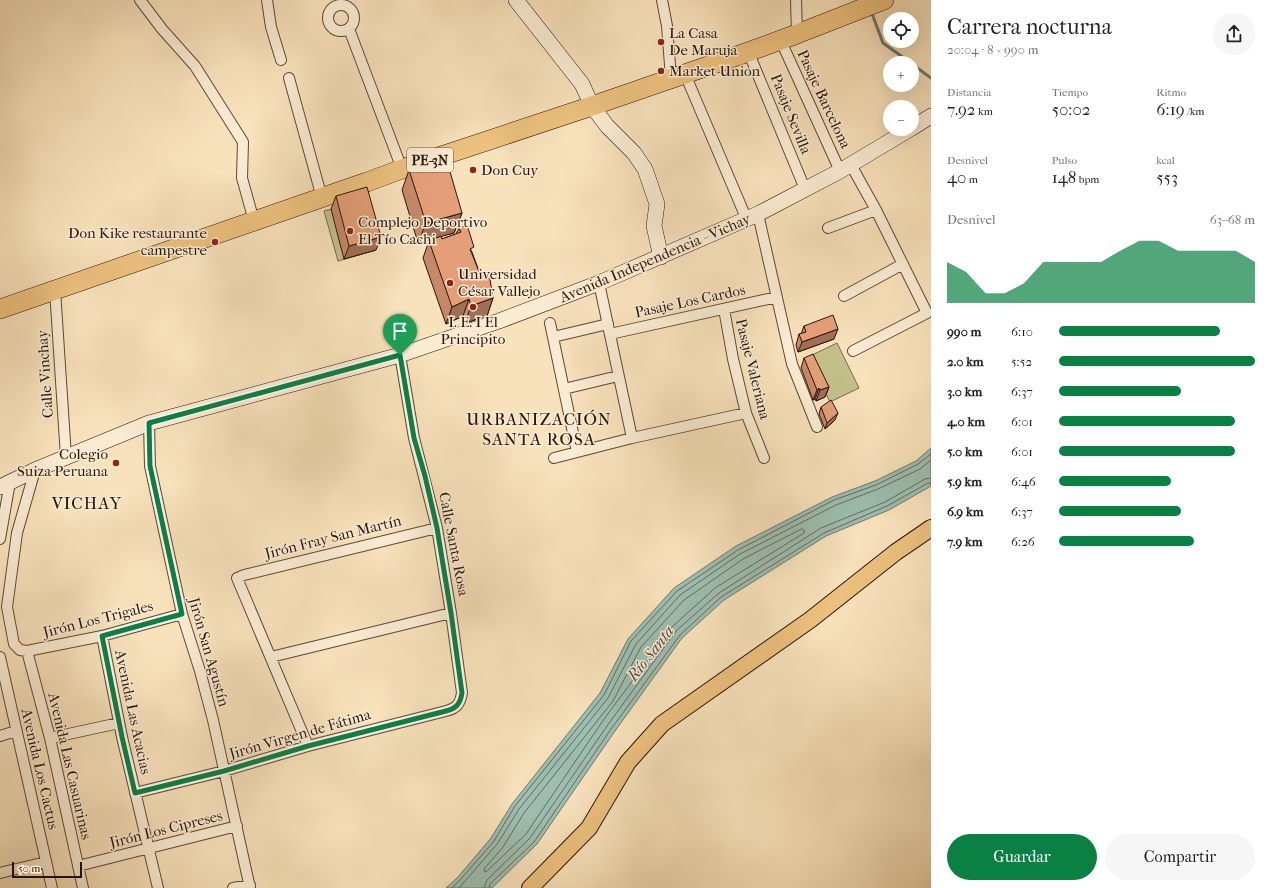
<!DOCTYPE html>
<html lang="es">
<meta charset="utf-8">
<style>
body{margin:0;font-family:"IM FELL French Canon",serif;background:#f6f6f6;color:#202124;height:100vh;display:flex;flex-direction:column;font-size:15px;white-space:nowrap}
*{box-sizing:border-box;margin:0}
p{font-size:13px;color:#757577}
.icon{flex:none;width:22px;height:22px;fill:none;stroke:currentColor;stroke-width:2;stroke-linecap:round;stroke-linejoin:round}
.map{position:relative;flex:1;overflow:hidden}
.side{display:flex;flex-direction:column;background:#fff;width:340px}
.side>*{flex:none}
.tools{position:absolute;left:883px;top:12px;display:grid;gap:8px}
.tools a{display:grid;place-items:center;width:36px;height:36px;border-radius:50%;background:#fff;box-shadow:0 4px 16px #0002;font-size:20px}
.scale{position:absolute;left:12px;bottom:10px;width:70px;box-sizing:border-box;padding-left:4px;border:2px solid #2a150c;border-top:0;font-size:11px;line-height:14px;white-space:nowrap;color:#2a150c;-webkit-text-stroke:3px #faecd3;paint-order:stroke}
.pin{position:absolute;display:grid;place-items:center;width:34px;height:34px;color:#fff;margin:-41px -17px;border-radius:50% 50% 50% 0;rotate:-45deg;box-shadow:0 0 4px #0007}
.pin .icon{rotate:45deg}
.round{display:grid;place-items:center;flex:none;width:42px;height:42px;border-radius:21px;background:#f6f6f6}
.overview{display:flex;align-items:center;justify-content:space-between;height:68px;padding:0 16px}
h1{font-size:22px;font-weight:600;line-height:30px}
.metrics{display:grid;grid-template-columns:repeat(3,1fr);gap:6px;height:68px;padding:4px 16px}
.metrics div{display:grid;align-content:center}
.metrics b{font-size:17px;font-weight:600}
.metrics small{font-size:11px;font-weight:400}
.metrics p{font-size:11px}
.chart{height:112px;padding:8px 16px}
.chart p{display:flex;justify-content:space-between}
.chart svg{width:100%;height:72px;margin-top:4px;fill:#0b8043;opacity:.7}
.button{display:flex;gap:8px;margin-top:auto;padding:8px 16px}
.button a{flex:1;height:46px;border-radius:24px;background:#0b8043;color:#fff;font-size:16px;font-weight:600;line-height:46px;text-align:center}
.button a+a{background:#f6f6f6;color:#202124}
ul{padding:0 16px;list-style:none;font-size:13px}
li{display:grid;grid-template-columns:64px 48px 1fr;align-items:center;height:30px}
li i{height:10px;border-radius:5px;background:#0b8043}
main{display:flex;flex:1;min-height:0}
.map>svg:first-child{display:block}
.green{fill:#c4c18b;stroke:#776b4c}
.water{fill:#9dbeb0;stroke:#6f7a6e}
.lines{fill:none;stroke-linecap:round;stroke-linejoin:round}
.shore{stroke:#646a5e;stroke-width:1}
.stream{stroke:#6f7a6e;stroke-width:3}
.street-casing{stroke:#5e4838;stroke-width:12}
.secondary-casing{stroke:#2a150c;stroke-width:16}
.primary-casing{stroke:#2a150c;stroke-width:18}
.highway-casing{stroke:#2a150c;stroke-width:20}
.street{stroke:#faecd3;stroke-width:10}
.secondary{stroke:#faecd3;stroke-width:15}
.primary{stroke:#ecc17e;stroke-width:16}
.highway{stroke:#ecc17e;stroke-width:19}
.wall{fill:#c58967;stroke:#2a150c}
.shaded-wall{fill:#a06f54;stroke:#2a150c}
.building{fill:#e59f78;stroke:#2a150c}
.route-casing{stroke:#fff;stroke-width:8}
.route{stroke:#0b8043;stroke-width:5}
.poi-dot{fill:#8f2418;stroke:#faecd3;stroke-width:1.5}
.labels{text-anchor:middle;stroke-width:3;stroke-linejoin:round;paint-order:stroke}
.shield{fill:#faecd3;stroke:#685648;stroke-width:1}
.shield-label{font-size:14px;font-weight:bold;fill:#2a150c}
.poi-label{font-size:15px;fill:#2a150c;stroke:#faecd3;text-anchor:start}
.street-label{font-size:15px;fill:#2a150c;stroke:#faecd3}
.water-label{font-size:16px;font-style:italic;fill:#525045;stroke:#faecd3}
.quarter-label{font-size:17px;letter-spacing:1px;fill:#2a150c;stroke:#faecd3}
</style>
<main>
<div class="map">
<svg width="931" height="888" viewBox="0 0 931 888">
<rect width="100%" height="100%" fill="#f8e2bb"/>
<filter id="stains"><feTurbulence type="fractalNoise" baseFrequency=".005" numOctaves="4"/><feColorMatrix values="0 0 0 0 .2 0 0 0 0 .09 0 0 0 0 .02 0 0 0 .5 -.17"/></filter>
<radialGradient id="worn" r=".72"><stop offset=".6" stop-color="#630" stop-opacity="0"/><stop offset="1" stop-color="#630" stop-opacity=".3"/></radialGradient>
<path class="green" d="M362 201 376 250 338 261 324 211Z
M837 343 859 388 830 402 808 357Z"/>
<path class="water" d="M931 448V486L889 510 826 536 724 600 682 638 615 731 537 844 492 888H446L458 877 491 838 512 804 600 693 628 639 674 588 736 546 832 497 875 481 916 461Z"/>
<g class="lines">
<path class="shore" d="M802 529 804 530V533L715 588 672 627 602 722 526 834 487 871 485 872 484 869 503 847 524 813 613 701 641 647 684 600 743 559Z
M452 888 461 879 494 841 515 806 604 695 631 641 677 591 738 550 834 500 876 485 918 464 931 454
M459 888 498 843 519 809 608 698 636 644 680 595 740 554 836 505 878 489 920 469 931 460
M484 888 487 880 530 838 607 726 676 631 719 593 821 528 885 502 925 479 931 478
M489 888 490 884 534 842 611 729 680 635 721 597 824 533 887 506 928 483H931"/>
<path class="stream" d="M871 11 883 43 911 63
M912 64 931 78"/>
<defs>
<path id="street" d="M140 0 162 29 195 66 243 142 242 178 254 221
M267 0 271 27 281 60
M662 0 667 26 671 78
M796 0 797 34
M328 18a13 13 0 1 1 26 0a13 13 0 1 1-26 0Z
M349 29 402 169
M780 39 840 171
M748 51 805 189
M685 74 747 220
M289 78 322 198
M851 165 876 210 927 313 853 351
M758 214 792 364 817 427
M828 228 876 210
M599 283 632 438
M55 290 66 457
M844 296 903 264
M724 309 733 359 746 413 764 458
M550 323 577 452
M610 334 777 297
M553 337 608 324
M564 389 618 376
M149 423 150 466 182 614 200 671 213 720 250 888
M554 458 632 438 746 413
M35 470 17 533 7 607 14 644 20 650 27 651 102 636 182 614
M0 539 10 482
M102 636 122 737 158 888
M27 651 50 738 83 888
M0 657 52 888
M271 657 451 613
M0 736 16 731
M50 738 119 723
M308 746 237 578 244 575 437 528
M135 793 224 771 308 746 446 711C457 708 460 704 462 693L451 613 437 528 414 438 400 355
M78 866 237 826
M0 873 46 862
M233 888 250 885"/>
<path id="secondary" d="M516 0 582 84 592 106 607 126 634 153 645 169 657 204 654 226 661 257
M912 128 931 116
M0 487 35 470 149 423 400 355 499 321 599 283 758 214 840 171 910 129"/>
<path id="primary" d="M530 888 589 828 628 762 662 724 810 620 896 552 931 528"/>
<path id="highway" d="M0 309 367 182 402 169 592 106 734 57 797 34 884 0"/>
</defs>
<use href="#street" class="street-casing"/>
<use href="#secondary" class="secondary-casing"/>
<use href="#primary" class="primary-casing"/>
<use href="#highway" class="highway-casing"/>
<use href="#street" class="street"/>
<use href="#secondary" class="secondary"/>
<use href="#primary" class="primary"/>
<use href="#highway" class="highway"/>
</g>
<path class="wall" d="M409 170 462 213 454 233 441 236 442 239 456 234 459 228 472 252 480 274 493 298 487 316 465 323 463 316 446 324 423 258 429 241 438 237 418 243 402 190Z
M336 196 376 250 344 259 331 209Z
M804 326 834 339 798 352 796 345 799 334H801Z
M804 358 829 387 825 397 816 401 815 399 813 400 801 368Z
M821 407 835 420 825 429 819 414Z"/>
<path class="shaded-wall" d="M462 213 454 233 418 243 426 223Z
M381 237 376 250 344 259 349 246Z
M493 298 487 316 465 323 471 306Z
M469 299 463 316 446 324 452 307Z
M838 329 834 339 798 352 802 342Z
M829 387 825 397 816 401 820 390Z
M819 388 815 399 813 400 817 390Z
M838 413 835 420 825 429 827 423Z"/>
<path class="building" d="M446 158 462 213 426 223 409 170Z
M367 187 381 237 349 246 336 196Z
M467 225 474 247 470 249 480 274 489 273 493 298 471 306 469 299 452 307 429 241 441 236 442 239 461 232 459 228Z
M833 315 838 329 802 342 799 334 806 332 804 326Z
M813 354 829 387 820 390 819 388 817 390 804 358Z
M831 400 838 413 827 423 821 407Z"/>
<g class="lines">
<defs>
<path id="route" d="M400 355 414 438 425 476 437 528 451 613 462 693C460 704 457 708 446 711L308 746 224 771 135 793 122 737 102 636 182 614 150 466 149 423Z"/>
</defs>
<use href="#route" class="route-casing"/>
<use href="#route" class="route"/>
</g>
<g class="poi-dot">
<circle cx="661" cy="42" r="4"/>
<circle cx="661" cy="71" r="4"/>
<circle cx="473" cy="170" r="4"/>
<circle cx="350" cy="231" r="4"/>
<circle cx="215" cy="242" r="4"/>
<circle cx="450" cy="283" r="4"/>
<circle cx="473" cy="307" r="4"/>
<circle cx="116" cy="463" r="4"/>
</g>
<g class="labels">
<rect class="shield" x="407" y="148" width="46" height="24" rx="3"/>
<g class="shield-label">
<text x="430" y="165">PE-3N</text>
</g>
<g class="poi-label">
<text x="669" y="38">La Casa<tspan x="669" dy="17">De Maruja</tspan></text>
<text x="669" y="76">Market Union</text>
<text x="481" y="175">Don Cuy</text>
<text x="358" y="227">Complejo Deportivo<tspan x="358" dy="17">El Tío Cachi</tspan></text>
<text x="207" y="238" text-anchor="end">Don Kike restaurante<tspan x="207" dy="17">campestre</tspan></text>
<text x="458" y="279">Universidad<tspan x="458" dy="17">César Vallejo</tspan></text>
<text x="473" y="327" text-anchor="middle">I. E. I El<tspan x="473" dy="17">Principito</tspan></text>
<text x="108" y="459" text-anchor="end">Colegio<tspan x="108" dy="17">Suiza Peruana</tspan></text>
</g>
<g class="street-label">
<text transform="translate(824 99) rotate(65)" y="5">Pasaje Barcelona</text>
<text transform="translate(791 114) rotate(68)" y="5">Pasaje Sevilla</text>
<text transform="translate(655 258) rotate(-23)" y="5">Avenida Independencia - Vichay</text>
<text transform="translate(690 301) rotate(-12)" y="5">Pasaje Los Cardos</text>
<text transform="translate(753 369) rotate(76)" y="5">Pasaje Valeriana</text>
<text transform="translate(45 374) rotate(-94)" y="5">Calle Vinchay</text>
<text transform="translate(333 537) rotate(-14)" y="5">Jirón Fray San Martín</text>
<text transform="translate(454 544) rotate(79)" y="5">Calle Santa Rosa</text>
<text transform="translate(98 619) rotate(-14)" y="5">Jirón Los Trigales</text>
<text transform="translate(209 652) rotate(74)" y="5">Jirón San Agustín</text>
<text transform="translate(133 712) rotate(78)" y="5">Avenida Las Acacias</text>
<text transform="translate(300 734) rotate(-16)" y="5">Jirón Virgen de Fátima</text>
<text transform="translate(70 766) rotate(77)" y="5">Avenida Las Casuarinas</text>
<text transform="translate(40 769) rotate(77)" y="5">Avenida Los Cactus</text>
<text transform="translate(166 829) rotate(-14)" y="5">Jirón Los Cipreses</text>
</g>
<g class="water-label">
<text transform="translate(650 653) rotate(-52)" y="6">Río Santa</text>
</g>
<g class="quarter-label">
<text x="539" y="425">URBANIZACIÓN<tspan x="539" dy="20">SANTA ROSA</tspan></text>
<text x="87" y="509">VICHAY</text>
</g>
</g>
<rect width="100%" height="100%" filter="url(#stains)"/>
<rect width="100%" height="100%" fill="url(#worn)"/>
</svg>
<div class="tools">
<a><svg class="icon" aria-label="locate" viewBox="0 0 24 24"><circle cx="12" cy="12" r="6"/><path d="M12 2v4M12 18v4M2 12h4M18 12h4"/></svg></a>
<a>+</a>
<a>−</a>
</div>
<div class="scale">50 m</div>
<div class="pin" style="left:400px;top:355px;background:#1e9e55"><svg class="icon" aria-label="arrive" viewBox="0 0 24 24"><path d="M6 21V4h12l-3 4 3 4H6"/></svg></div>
</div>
<section class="side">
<div class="overview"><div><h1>Carrera nocturna</h1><p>20:04 · 8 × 990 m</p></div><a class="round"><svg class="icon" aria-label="share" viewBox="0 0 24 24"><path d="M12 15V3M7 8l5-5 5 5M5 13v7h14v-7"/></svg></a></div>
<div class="metrics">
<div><p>Distancia</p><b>7.92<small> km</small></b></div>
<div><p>Tiempo</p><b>50:02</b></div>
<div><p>Ritmo</p><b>6:19<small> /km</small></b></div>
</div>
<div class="metrics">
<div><p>Desnivel</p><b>40<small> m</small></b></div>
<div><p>Pulso</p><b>148<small> bpm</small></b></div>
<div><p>kcal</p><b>553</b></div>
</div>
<div class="chart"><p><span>Desnivel</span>63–68 m</p>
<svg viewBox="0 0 160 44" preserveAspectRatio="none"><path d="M0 44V19L10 25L20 38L30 38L40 32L50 19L60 19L70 19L80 19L90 12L100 6L110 6L120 12L130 12L140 12L150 12L160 19V44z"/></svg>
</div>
<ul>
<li><b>990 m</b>6:10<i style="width:82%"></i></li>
<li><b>2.0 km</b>5:52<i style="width:100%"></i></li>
<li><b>3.0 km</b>6:37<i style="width:62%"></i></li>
<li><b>4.0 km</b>6:01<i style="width:90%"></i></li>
<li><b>5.0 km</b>6:01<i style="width:90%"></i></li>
<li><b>5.9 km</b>6:46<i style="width:57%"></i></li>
<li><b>6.9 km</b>6:37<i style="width:62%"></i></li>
<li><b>7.9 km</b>6:26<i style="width:69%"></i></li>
</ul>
<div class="button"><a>Guardar</a><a>Compartir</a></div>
</section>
</main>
